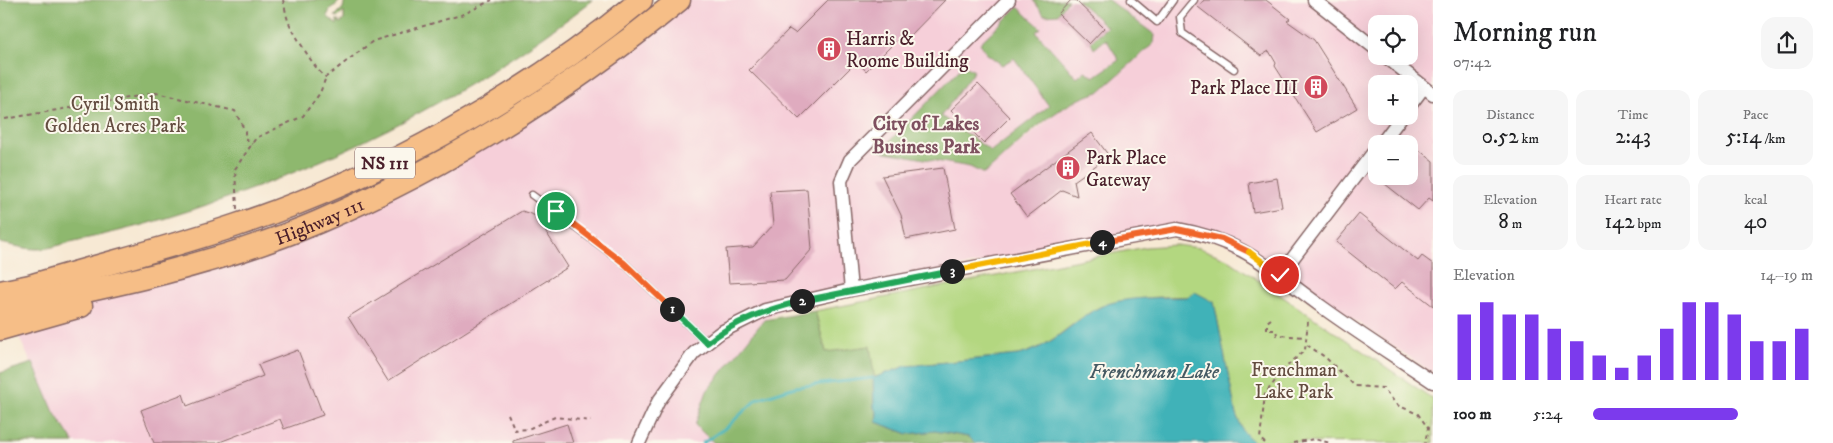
<!DOCTYPE html>
<meta charset="utf-8">
<style>
body{margin:0;font-family:"IM FELL DW Pica",serif;background:#f6f6f6;color:#202124;height:100vh;display:flex;flex-direction:column;font-size:19px;white-space:nowrap}
*{box-sizing:border-box;margin:0}
p{font-size:16px;color:#757577}
.icon{flex:none;width:28px;height:28px;fill:none;stroke:currentColor;stroke-width:2;stroke-linecap:round;stroke-linejoin:round}
.map{position:relative;flex:1;overflow:hidden}
.panel{display:flex;flex-direction:column;background:#fff;width:400px}
.panel>*{flex:none}
.tools{position:absolute;left:1368px;top:15px;display:grid;gap:10px}
.tools a{display:grid;place-items:center;width:50px;height:50px;border-radius:10px;background:#fff;box-shadow:0 5px 20px #0002;font-size:25px}
.pin{position:absolute;display:grid;place-items:center;width:42px;height:42px;color:#fff;margin:-21px;border:2px solid #fff;border-radius:50%;box-shadow:0 1px 5px #0007}
.km{position:absolute;width:25px;height:25px;margin:-12px;border-radius:50%;background:#222;color:#fff;font-size:14px;line-height:25px;text-align:center}
.round{display:grid;place-items:center;flex:none;width:52px;height:52px;border-radius:15px;background:#f6f6f6}
.head{display:flex;align-items:center;justify-content:space-between;height:85px;padding:0 20px}
h1{font-size:28px;font-weight:600;line-height:38px}
.metrics{display:grid;grid-template-columns:repeat(3,1fr);gap:8px;height:85px;padding:5px 20px}
.metrics div{display:grid;align-content:center;border-radius:12px;background:#f6f6f6;text-align:center}
.metrics b{font-size:21px;font-weight:600}
.metrics small{font-size:14px;font-weight:400}
.metrics p{font-size:14px}
.chart{height:140px;padding:10px 20px}
.chart p{display:flex;justify-content:space-between}
.chart svg{width:100%;height:90px;margin-top:5px;stroke:#7c3aed;stroke-width:6}
ul{padding:0 20px;list-style:none;font-size:16px}
li{display:grid;grid-template-columns:80px 60px 1fr;align-items:center;height:38px}
li i{height:12px;border-radius:6px;background:#7c3aed}
main{display:flex;flex:1;min-height:0}
.map>svg:first-child{display:block}
.built{fill:#f6cfd9;fill-rule:evenodd}
.green{fill:#b3d780;stroke:#7e7b56}
.forest{fill:#8eb86e;stroke:#6c6c4c}
.water{fill:#41b2b8;stroke:#466872}
.lines{fill:none;stroke-linecap:round;stroke-linejoin:round}
.stream{stroke:#41b2b8;stroke-width:3}
.building{fill:#dfabbf}
.service-casing{stroke:#876666;stroke-width:9}
.minor-casing{stroke:#876666;stroke-width:15}
.motorway-casing{stroke:#876666;stroke-width:25}
.path{stroke:#876666;stroke-width:2;stroke-dasharray:4 4;stroke-linecap:butt}
.service{stroke:#fff;stroke-width:6}
.minor{stroke:#fff;stroke-width:12}
.motorway{stroke:#f6be87;stroke-width:22}
.split-1-casing{stroke:#fff;stroke-width:10}
.split-2-casing{stroke:#fff;stroke-width:10}
.split-3-casing{stroke:#fff;stroke-width:10}
.split-4-casing{stroke:#fff;stroke-width:10}
.split-5-casing{stroke:#fff;stroke-width:10}
.split-6-casing{stroke:#fff;stroke-width:10}
.split-1{stroke:#f0652b;stroke-width:6}
.split-2{stroke:#22a559;stroke-width:6}
.split-3{stroke:#22a559;stroke-width:6}
.split-4{stroke:#f5b400;stroke-width:6}
.split-5{stroke:#f0652b;stroke-width:6}
.split-6{stroke:#f5b400;stroke-width:6}
.labels{text-anchor:middle;stroke-width:4;stroke-linejoin:round;paint-order:stroke}
.shield{fill:#fbf7ec;stroke:#7f6065;stroke-width:1}
.shield-label{font-size:18px;font-weight:bold;fill:#4a1f2b}
.poi-label{font-size:19px;fill:#4a1f2b;stroke:#fbf7ec;text-anchor:start}
.park-label{font-size:19px;fill:#644d40;stroke:#fbf7ec}
.street-label{font-size:19px;fill:#4a1f2b;stroke:#fbf7ec}
.neighbourhood-label{font-size:20px;font-weight:bold;fill:#7e505f;stroke:#fbf7ec}
.water-label{font-size:20px;font-style:italic;fill:#465a63;stroke:#fbf7ec}
</style>
<main>
<div class="map">
<svg width="1433" height="443" viewBox="0 0 1433 443">
<rect width="100%" height="100%" fill="#fbf7ec"/>
<filter id="ink" filterUnits="userSpaceOnUse"><feTurbulence type="fractalNoise" baseFrequency=".02" numOctaves="2"/><feDisplacementMap in="SourceGraphic" scale="10" xChannelSelector="R" yChannelSelector="G"/><feConvolveMatrix kernelMatrix="1 2 1 2 8 2 1 2 1" color-interpolation-filters="sRGB"/></filter>
<filter id="wash" filterUnits="userSpaceOnUse"><feTurbulence type="fractalNoise" baseFrequency=".0096" numOctaves="4" result="noise"/><feDisplacementMap in="SourceGraphic" scale="20" xChannelSelector="R" yChannelSelector="G"/><feGaussianBlur stdDeviation="1.12" result="paint"/><feColorMatrix in="noise" values="0 0 0 0 0 0 0 0 0 0 0 0 0 0 0 0 0 1.4 0 .05"/><feComposite in="paint" operator="in"/></filter>
<g filter="url(#wash)">
<rect width="100%" height="100%" fill="#f7e9d4"/>
<path class="built" d="M660 0H1033L1044 15 1058 14 1068 0H1077L1108 27 1092 41 1093 48 1106 39 1119 60 1094 77 1077 78 1036 32 1040 28 1018 7 1014 58 1050 105 991 151 940 116 974 71 964 65 880 151 970 167 984 173 1056 113 1087 95 1099 92 1154 43 1155 35 1108 0H1433V373L1257 255 1179 226 816 294 764 320 695 425 714 443H74L71 441 54 412 4 305 228 249 418 164 582 70ZM1376 24H1409V56H1376ZM1376 84H1409V116H1376ZM1376 144H1409V176H1376Z"/>
<path class="green" d="M1176 245 1200 248 1227 259 1433 399V443L1252 442 1243 431 1236 414 1214 302C1206 301 1197 298 1188 297 1169 295 1116 299 1100 307 1069 322 1055 346 1018 355L906 366 873 378 874 375 826 352 815 311 1146 247Z"/>
<path class="forest" d="M0 0H341L330 10 327 16 337 25V19L340 23 344 20V12L338 17 335 16 343 8 345 0H593C465 99 321 171 166 218 134 228 103 235 70 242 60 245 48 249 37 249 25 249 12 245 0 243Z
M1033 0H1068L1058 14 1044 15Z
M1077 0H1108L1155 35 1154 43 1099 92C1054 104 1018 145 984 174L970 167 880 151 964 65 974 71 941 116 991 151 1049 106 1014 58 1002 65 986 53 980 43 1018 7 1041 28 1036 32 1077 78 1085 71 1094 77 1119 60 1106 39 1094 49 1091 41 1107 27Z
M815 311 826 352 870 346 874 375V408L877 412 876 422 908 434 935 431 969 437 975 443H714L695 425 707 391 764 320Z
M33 363 54 412 74 443H0V373Z"/>
<path class="water" d="M1195 292 1214 302 1236 414 1243 431 1254 443H975L969 437 935 431 908 434 876 422 877 412 874 408 873 378 906 366 1018 355C1055 346 1069 323 1100 307 1122 296 1162 298 1187 297Z"/>
<g class="lines">
<path class="stream" d="M703 443 728 426 757 399 795 387 873 378"/>
</g>
<g id="blocks">
<path class="building" d="M828 0H945L909 37 904 33 866 71 857 61 799 119 749 70 789 29 795 33Z
M1071 0H1075L1104 28 1089 44 1058 14Z
M1204 0H1266L1290 19 1287 21 1314 40 1357 108 1317 132 1275 66 1276 63 1269 51 1261 56 1198 7Z
M978 84 1010 117 984 143 951 110Z
M1092 133 1109 156 1074 181 1077 196 1062 190 1027 217 1010 194Z
M1409 142 1433 161V201L1429 198 1418 210 1375 176H1409Z
M943 168 955 229 906 239 901 215 882 176Z
M1277 178 1282 207 1253 212 1249 183Z
M807 189 812 249 785 280 729 283 726 249 753 247 773 225 770 191Z
M522 211 536 216 568 267 388 381 348 317Z
M1359 214 1418 261 1422 256 1433 264V306L1402 282 1395 289 1336 242Z
M298 350 323 415 284 429 280 419 217 443H154L141 410 183 394 187 406 263 376 258 365Z
M567 424 573 443H513V441Z"/>
</g>
</g>
<g filter="url(#ink)">
<use href="#blocks" fill-opacity="0" stroke="#876666" stroke-width="1"/>
<g class="lines">
<defs>
<path id="service" d="M1131 0 1157 22 1173 0
M1194 0 1180 17 1182 33 1234 69
M532 195 624 263 707 343"/>
<path id="minor" d="M1314 0 1376 49
M1385 56 1433 94
M1409 107 1424 87
M1381 144 1402 116
M1280 275 1376 149
M851 290 841 181 850 160 1009 0
M639 443 658 402 694 353 721 332 765 310 851 290 1177 229C1245 241 1269 269 1322 307 1358 333 1396 357 1433 382"/>
<g id="motorway">
<path d="M0 292 30 286C99 265 169 248 237 225 379 178 526 96 641 0"/>
<path id="s1" d="M0 309C107 287 217 265 318 222 448 167 570 89 679 0"/>
<path d="M0 329 81 306"/>
</g>
</defs>
<use href="#service" class="service-casing"/>
<use href="#minor" class="minor-casing"/>
<use href="#motorway" class="motorway-casing"/>
<path class="path" d="M283 0C285 7 286 16 289 23 294 33 318 75 326 77L373 41 464 14 492 0
M5 119 156 93 235 111 245 131V138L252 144
M237 209 235 169 256 138 303 116 320 93 326 77
M1271 319 1267 322V330H1276L1277 335 1306 337
M1307 345 1325 357 1355 386 1383 388 1397 405 1418 414 1428 428 1425 443
M508 414 515 430 528 429 555 417 591 421
M1265 443 1260 439 1265 394 1285 368 1305 350 1308 321
M1293 443 1314 439 1330 443"/>
<use href="#service" class="service"/>
<use href="#minor" class="minor"/>
<use href="#motorway" class="motorway"/>
</g>
</g>
<g class="lines" filter="url(#ink)">
<defs>
<path id="split-1" d="M556 211 624 263 672 309"/>
<path id="split-2" d="M672 309 707 343C736 320 766 310 802 301"/>
<path id="split-3" d="M802 301 952 271"/>
<path id="split-4" d="M952 271 1102 242"/>
<path id="split-5" d="M1102 242 1177 229 1222 239 1249 252"/>
<path id="split-6" d="M1249 252 1280 275"/>
</defs>
<use href="#split-1" class="split-1-casing"/>
<use href="#split-2" class="split-2-casing"/>
<use href="#split-3" class="split-3-casing"/>
<use href="#split-4" class="split-4-casing"/>
<use href="#split-5" class="split-5-casing"/>
<use href="#split-6" class="split-6-casing"/>
<use href="#split-1" class="split-1"/>
<use href="#split-2" class="split-2"/>
<use href="#split-3" class="split-3"/>
<use href="#split-4" class="split-4"/>
<use href="#split-5" class="split-5"/>
<use href="#split-6" class="split-6"/>
</g>
<defs>
<symbol id="building-disc" viewBox="-11 -11 22 22"><circle r="9.5" fill="#d1495b" stroke="#fbf7ec"/><path d="M-4-6H4V6H1V3H-1V6H-4ZM-2.5-4.3h1.7v1.8h-1.7ZM.8-4.3h1.7v1.8H.8ZM-2.5-1h1.7V.8h-1.7ZM.8-1h1.7V.8H.8Z" fill="#fff"/></symbol>
</defs>
<g fill-rule="evenodd">
<use href="#building-disc" x="815" y="35" width="28" height="28"/>
<use href="#building-disc" x="1302" y="73" width="28" height="28"/>
<use href="#building-disc" x="1054" y="154" width="28" height="28"/>
</g>
<g class="labels">
<rect class="shield" x="355" y="147.5" width="60" height="31" rx="4"/>
<g class="shield-label">
<text x="385" y="169">NS 111</text>
</g>
<g class="poi-label">
<text x="846" y="45">Harris &amp;<tspan x="846" dy="22">Roome Building</tspan></text>
<text x="1298" y="94" text-anchor="end">Park Place III</text>
<text x="1086" y="164">Park Place<tspan x="1086" dy="22">Gateway</tspan></text>
</g>
<g class="park-label">
<text x="115" y="110">Cyril Smith<tspan x="115" dy="22">Golden Acres Park</tspan></text>
<text x="1294" y="376">Frenchman<tspan x="1294" dy="22">Lake Park</tspan></text>
</g>
<g class="street-label">
<text dy="7" stroke="none"><textPath href="#s1" startOffset="332">Highway 111</textPath></text>
</g>
<g class="neighbourhood-label">
<text x="926" y="130">City of Lakes<tspan x="926" dy="23">Business Park</tspan></text>
</g>
<g class="water-label">
<text x="1154" y="378">Frenchman Lake</text>
</g>
</g>
</svg>
<div class="tools">
<a><svg class="icon" aria-label="locate" viewBox="0 0 24 24"><circle cx="12" cy="12" r="6"/><path d="M12 2v4M12 18v4M2 12h4M18 12h4"/></svg></a>
<a>+</a>
<a>−</a>
</div>
<div class="pin" style="left:556px;top:211px;background:#1e9e55"><svg class="icon" aria-label="arrive" viewBox="0 0 24 24"><path d="M6 21V4h12l-3 4 3 4H6"/></svg></div>
<div class="pin" style="left:1280px;top:275px;background:#d93025"><svg class="icon" aria-label="check" viewBox="0 0 24 24"><path d="M5 12l5 5 9-10"/></svg></div>
<b class="km" style="left:672px;top:309px">1</b>
<b class="km" style="left:802px;top:301px">2</b>
<b class="km" style="left:952px;top:271px">3</b>
<b class="km" style="left:1102px;top:242px">4</b>
</div>
<section class="panel">
<div class="head"><div><h1>Morning run</h1><p>07:42</p></div><a class="round"><svg class="icon" aria-label="share" viewBox="0 0 24 24"><path d="M12 15V3M7 8l5-5 5 5M5 13v7h14v-7"/></svg></a></div>
<div class="metrics">
<div><p>Distance</p><b>0.52<small> km</small></b></div>
<div><p>Time</p><b>2:43</b></div>
<div><p>Pace</p><b>5:14<small> /km</small></b></div>
</div>
<div class="metrics">
<div><p>Elevation</p><b>8<small> m</small></b></div>
<div><p>Heart rate</p><b>142<small> bpm</small></b></div>
<div><p>kcal</p><b>40</b></div>
</div>
<div class="chart"><p><span>Elevation</span>14–19 m</p>
<svg viewBox="0 0 160 44" preserveAspectRatio="none"><path d="M5 44V12M15 44V6M25 44V12M35 44V12M45 44V19M55 44V25M65 44V32M75 44V38M85 44V32M95 44V19M105 44V6M115 44V6M125 44V12M135 44V25M145 44V25M155 44V19"/></svg>
</div>
<ul>
<li><b>100 m</b>5:24<i style="width:66%"></i></li>
</ul>
</section>
</main>
